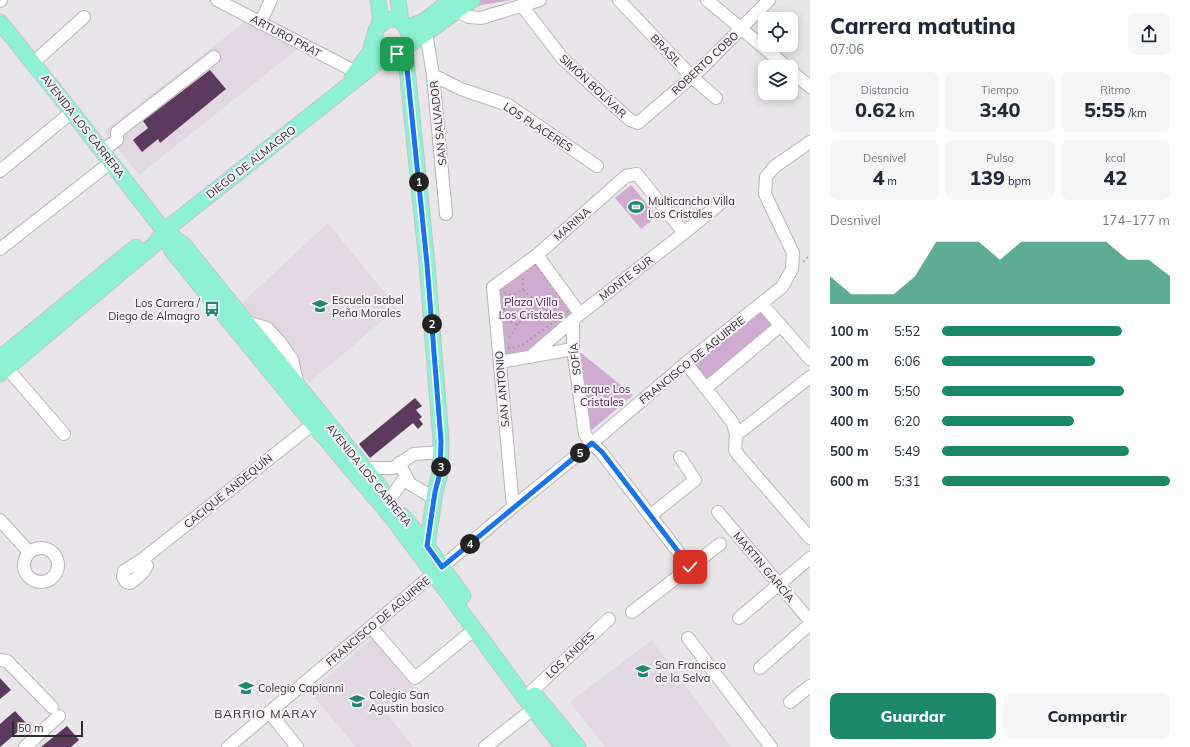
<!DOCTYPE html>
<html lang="es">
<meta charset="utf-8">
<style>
body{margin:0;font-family:Mulish,sans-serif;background:#f6f6f7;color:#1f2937;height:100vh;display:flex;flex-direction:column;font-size:15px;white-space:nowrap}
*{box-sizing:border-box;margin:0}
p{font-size:13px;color:#747a83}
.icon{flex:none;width:22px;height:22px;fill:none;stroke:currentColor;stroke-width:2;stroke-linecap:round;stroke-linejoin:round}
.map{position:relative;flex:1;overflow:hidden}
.drawer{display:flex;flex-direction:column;background:#fff;width:380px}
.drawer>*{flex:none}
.controls{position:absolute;left:758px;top:12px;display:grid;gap:8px}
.controls a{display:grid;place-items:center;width:40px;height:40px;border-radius:8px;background:#fff;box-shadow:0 2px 10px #0003;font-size:20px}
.scale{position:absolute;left:12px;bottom:10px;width:71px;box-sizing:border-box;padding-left:4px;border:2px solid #2f2e2f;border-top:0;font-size:11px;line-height:14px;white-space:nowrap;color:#2f2e2f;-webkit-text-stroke:3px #f7f3f7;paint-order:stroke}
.pin{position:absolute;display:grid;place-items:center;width:34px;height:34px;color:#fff;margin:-17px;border-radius:8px;box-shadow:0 2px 6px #0006}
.km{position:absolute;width:20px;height:20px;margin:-10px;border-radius:50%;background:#222;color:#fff;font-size:11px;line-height:20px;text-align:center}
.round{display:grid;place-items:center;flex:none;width:42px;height:42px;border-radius:8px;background:#f6f6f7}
.summary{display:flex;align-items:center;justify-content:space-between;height:68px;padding:0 20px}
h1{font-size:22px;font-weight:800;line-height:30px}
.stats{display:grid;grid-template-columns:repeat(3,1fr);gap:6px;height:68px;padding:4px 20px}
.stats div{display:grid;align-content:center;border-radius:8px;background:#f6f6f7;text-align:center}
.stats b{font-size:20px;font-weight:800}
.stats small{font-size:11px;font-weight:400}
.stats p{font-size:11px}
.chart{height:112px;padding:8px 20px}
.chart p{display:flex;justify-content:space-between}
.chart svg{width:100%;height:72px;margin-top:4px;fill:#1c8a69;opacity:.7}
.cta{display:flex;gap:8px;margin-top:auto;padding:8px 20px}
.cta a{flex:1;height:46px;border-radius:8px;background:#1c8a69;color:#fff;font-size:16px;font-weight:800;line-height:46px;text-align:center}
.cta a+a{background:#f6f6f7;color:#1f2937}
ul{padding:0 20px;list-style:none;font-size:13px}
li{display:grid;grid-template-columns:64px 48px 1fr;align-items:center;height:30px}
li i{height:10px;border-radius:5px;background:#1c8a69}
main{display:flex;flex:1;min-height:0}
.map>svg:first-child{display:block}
.built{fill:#e1d8e2}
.green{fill:#cfabd1}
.building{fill:#5b3a5e}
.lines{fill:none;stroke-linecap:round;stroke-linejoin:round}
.minor-casing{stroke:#b8b5b8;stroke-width:14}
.major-casing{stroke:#c5c4c5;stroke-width:17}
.path{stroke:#9a989b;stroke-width:1.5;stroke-dasharray:2 3;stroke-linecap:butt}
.minor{stroke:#fff;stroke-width:12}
.major{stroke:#8ef1d1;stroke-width:15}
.route-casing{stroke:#fff;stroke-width:8}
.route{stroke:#1a73e8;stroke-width:5}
.labels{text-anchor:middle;stroke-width:4;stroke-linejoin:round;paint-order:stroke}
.street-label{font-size:11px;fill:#2f2e2f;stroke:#f7f3f7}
.poi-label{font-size:11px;fill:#2f2e2f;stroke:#f7f3f7;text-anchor:start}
.park-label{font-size:11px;fill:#502154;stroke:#f7f3f7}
.neighbourhood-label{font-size:12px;letter-spacing:1px;fill:#2f2e2f;stroke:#f7f3f7}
</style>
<main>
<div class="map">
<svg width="810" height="747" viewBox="0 0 810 747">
<rect width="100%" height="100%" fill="#e9e6ea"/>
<path class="built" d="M246 21 299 48 139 175 104 131Z
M328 223 397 308 309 383 242 303Z
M373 638 414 688 385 711 413 747H356L310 692Z
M652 640 731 747H605L570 702Z"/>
<path class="green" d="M481 0H511L482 5 468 9Z
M631 185 657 216 641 229 615 198Z
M535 260 575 312 529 355 501 358 497 289Z
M759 308 775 326 710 382 694 366Z
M575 348 633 395 587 434Z"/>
<path class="building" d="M210 70 226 89 160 143 158 139 142 152 133 140 148 128 143 121Z
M415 398 422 406 416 410 422 417 419 419 423 424 418 429 413 423 370 458 359 444Z
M0 678 11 690 0 699Z
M15 711 27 724 0 747V724Z
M67 726 79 740 71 747H41Z"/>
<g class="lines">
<defs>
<path id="minor" d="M217 0 356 72
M619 0 692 77 716 98
M707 0 787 67
M0 1 1 0
M522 6 563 59 630 120 638 123 701 69 769 0
M456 11 469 17 481 18 540 0
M260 23 271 0
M426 33 433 75 446 214
M33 63 84 17
M791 71 810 87
M433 75 461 89 508 105 597 166
M102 151 117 140V132L214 57
M0 171 72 112
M0 249 111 162
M537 255 580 314
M762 304 810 359
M573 321V349L585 434 588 439 601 452 690 567
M246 322 267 328 279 341 292 359 298 386
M530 357 580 314 684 233 723 201
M500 362 573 349
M686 363 733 423 736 435 735 450 739 456 810 538
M7 368 64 434
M706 388 780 326
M736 435 810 377
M399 463 410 484 434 498
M364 468H393L414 454 441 452
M390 499 406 476
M513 507 493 287 537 255 626 176 637 174 684 233
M718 512 810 621
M651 515 695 480 680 457
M0 520 29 552
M24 565a17 17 0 1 1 34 0a17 17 0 1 1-34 0Z
M143 559 147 566C143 574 137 578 130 583L126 582 123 577 124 571 143 559 313 424
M632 612 720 544
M739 618 810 558
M371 627 415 678 475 629
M688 638 771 747
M0 660 7 661 52 707
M760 668 810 624
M532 691 609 619
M790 702 810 686
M270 713 297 747
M25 747 59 716
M228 747 513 507 592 443 686 363 782 287 792 269 793 253 765 194 766 177 774 167 810 142
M485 747 533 709"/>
<path id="major" d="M378 0C379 6 381 20 379 25 379 27 377 28 376 30 374 35 375 41 377 45 380 51 386 54 392 54 424 54 406 2 380 25
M398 0 401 22
M0 22 72 112 164 231 172 251 313 424 394 520 533 709 563 747
M407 27 422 22 452 0
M408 45 415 41 472 0
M405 49 427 264 441 441 440 473 435 492 427 546
M352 77 370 52 375 34
M164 231 183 244 381 488
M0 358 136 247
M0 374 156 243 164 231 388 54
M403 516 427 546 463 596
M535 695 578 747"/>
</defs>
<use href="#minor" class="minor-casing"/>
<use href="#major" class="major-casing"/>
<path class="path" d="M803 262 810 255
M535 264 570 310 521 346 503 349C496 338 497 303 497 289L501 288 523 272 530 266Z
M523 290 538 303 518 324H514C507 319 505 315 504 307L512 295Z
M523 290V278
M504 293 512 295
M539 303 556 321
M509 338 518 324"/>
<use href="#minor" class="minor"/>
<use href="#major" class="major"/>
</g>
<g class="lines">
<defs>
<path id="route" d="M397 54 405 49 427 264 441 441 440 473 435 492 427 546 442 567 592 443 602 452 690 567"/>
</defs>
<use href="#route" class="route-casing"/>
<use href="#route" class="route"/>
</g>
<defs>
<symbol id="stadium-bare" viewBox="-9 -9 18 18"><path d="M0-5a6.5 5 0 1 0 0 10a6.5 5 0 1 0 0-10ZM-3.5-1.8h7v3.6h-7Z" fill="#1c8a69" stroke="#f7f3f7" stroke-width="2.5" paint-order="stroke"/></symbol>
<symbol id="school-bare" viewBox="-9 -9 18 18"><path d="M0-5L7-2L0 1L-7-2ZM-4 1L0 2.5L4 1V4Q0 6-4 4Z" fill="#1c8a69" stroke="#f7f3f7" stroke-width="2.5" paint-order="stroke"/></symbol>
<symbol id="bus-bare" viewBox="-9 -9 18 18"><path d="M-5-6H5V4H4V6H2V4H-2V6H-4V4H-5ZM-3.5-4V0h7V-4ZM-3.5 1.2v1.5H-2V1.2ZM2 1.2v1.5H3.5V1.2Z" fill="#1c8a69" stroke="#f7f3f7" stroke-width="2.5" paint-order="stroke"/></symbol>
</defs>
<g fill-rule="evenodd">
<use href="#stadium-bare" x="625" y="196" width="22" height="22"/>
<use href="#school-bare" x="309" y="295" width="22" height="22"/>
<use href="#bus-bare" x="201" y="298" width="22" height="22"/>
<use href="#school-bare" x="632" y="660" width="22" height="22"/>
<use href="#school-bare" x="235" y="677" width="22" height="22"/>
<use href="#school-bare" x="346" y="690" width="22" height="22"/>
</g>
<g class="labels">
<g class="street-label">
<text transform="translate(286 36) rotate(28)" y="4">ARTURO PRAT</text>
<text transform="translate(666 50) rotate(46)" y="4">BRASIL</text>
<text transform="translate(705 63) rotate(-43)" y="4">ROBERTO COBO</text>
<text transform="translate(593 86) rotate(43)" y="4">SIMÓN BOLÍVAR</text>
<text transform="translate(438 123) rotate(-96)" y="4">SAN SALVADOR</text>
<text transform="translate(83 126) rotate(52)" y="4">AVENIDA LOS CARRERA</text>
<text transform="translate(538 127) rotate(33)" y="4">LOS PLACERES</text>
<text transform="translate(251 162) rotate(-38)" y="4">DIEGO DE ALMAGRO</text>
<text transform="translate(572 224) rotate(-41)" y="4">MARINA</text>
<text transform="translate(626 278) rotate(-38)" y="4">MONTE SUR</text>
<text transform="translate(575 359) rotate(-96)" y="4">SOFÍA</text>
<text transform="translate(692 360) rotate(-39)" y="4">FRANCISCO DE AGUIRRE</text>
<text transform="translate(502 389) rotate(-95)" y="4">SAN ANTONIO</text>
<text transform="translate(369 475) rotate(51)" y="4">AVENIDA LOS CARRERA</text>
<text transform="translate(228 491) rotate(-39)" y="4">CACIQUE ANDEQUÍN</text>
<text transform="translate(764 567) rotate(50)" y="4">MARTIN GARCÍA</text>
<text transform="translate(378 621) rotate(-40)" y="4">FRANCISCO DE AGUIRRE</text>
<text transform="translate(570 655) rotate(-43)" y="4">LOS ANDES</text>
</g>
<g class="poi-label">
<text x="648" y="205">Multicancha Villa<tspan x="648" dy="13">Los Cristales</tspan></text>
<text x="332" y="304">Escuela Isabel<tspan x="332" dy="13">Peña Morales</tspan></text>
<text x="200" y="307" text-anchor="end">Los Carrera /<tspan x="200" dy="13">Diego de Almagro</tspan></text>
<text x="655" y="669">San Francisco<tspan x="655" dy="13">de la Selva</tspan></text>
<text x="258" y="692">Colegio Capianni</text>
<text x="369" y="699">Colegio San<tspan x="369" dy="13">Agustin basico</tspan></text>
</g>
<g class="park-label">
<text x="531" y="306">Plaza Villa<tspan x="531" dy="13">Los Cristales</tspan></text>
<text x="602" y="393">Parque Los<tspan x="602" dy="13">Cristales</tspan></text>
</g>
<g class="neighbourhood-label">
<text x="266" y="718">BARRIO MARAY</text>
</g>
</g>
</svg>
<div class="controls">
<a><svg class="icon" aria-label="locate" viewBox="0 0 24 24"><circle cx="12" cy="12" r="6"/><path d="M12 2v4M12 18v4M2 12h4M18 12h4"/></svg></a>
<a><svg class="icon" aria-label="layers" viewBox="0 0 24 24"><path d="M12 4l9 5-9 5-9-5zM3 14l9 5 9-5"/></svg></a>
</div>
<div class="scale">50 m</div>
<div class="pin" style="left:397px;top:54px;background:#1e9e55"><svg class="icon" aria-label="arrive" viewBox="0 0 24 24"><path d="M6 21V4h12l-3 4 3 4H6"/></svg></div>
<div class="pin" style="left:690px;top:567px;background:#d93025"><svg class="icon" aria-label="check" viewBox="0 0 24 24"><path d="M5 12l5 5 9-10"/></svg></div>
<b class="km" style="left:419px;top:182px">1</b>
<b class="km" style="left:432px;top:324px">2</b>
<b class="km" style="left:441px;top:467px">3</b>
<b class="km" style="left:470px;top:544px">4</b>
<b class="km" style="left:580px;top:453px">5</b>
</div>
<section class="drawer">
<div class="summary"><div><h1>Carrera matutina</h1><p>07:06</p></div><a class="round"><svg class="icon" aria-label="share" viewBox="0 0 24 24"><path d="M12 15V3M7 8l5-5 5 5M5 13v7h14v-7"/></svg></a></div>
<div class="stats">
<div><p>Distancia</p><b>0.62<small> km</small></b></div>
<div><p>Tiempo</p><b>3:40</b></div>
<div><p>Ritmo</p><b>5:55<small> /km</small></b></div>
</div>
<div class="stats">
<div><p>Desnivel</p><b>4<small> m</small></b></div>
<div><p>Pulso</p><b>139<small> bpm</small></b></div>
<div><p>kcal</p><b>42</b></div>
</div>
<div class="chart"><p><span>Desnivel</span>174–177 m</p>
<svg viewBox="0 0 160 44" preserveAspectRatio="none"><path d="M0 44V27L10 38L20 38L30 38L40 27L50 6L60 6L70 6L80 17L90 6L100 6L110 6L120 6L130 6L140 17L150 17L160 27V44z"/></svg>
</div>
<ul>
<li><b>100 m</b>5:52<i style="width:79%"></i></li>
<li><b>200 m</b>6:06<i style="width:67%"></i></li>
<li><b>300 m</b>5:50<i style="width:80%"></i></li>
<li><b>400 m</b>6:20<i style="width:58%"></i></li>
<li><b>500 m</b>5:49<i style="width:82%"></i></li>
<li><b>600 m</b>5:31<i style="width:100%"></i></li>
</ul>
<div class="cta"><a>Guardar</a><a>Compartir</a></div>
</section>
</main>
